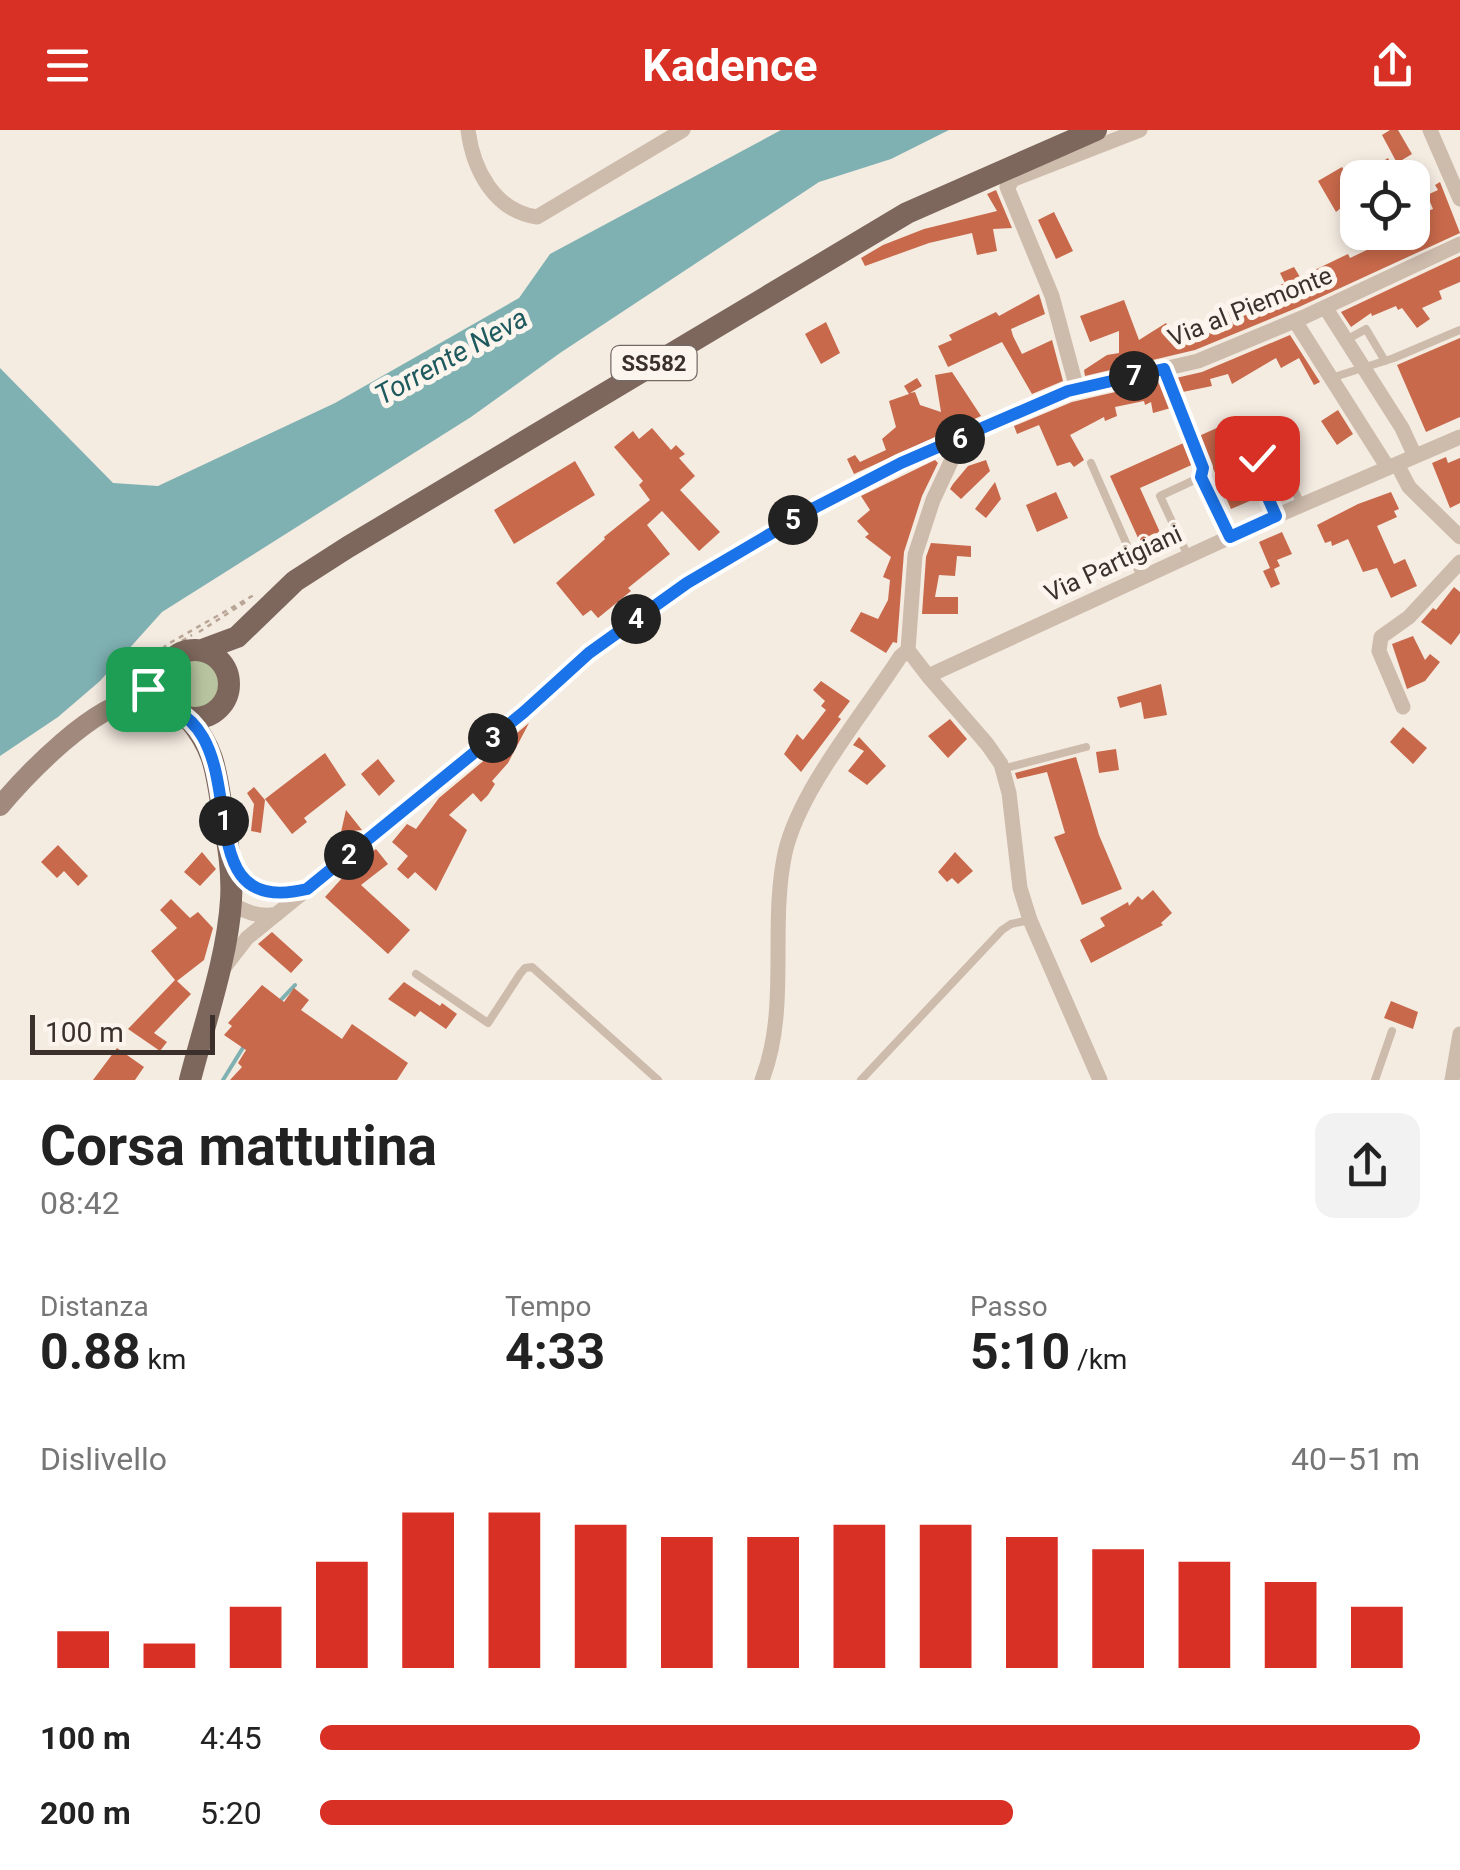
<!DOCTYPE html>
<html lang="it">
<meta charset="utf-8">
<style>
body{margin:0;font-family:Roboto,sans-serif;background:#f2f2f2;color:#222;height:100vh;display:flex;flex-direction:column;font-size:38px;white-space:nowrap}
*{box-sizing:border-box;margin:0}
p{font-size:32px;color:#767676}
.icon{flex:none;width:55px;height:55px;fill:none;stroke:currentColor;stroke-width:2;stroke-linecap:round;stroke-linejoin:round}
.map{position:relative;height:950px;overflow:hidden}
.details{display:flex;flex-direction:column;background:#fff;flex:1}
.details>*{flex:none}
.buttons{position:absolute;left:1340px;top:30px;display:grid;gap:20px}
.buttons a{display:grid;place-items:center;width:90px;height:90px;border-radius:20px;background:#fff;box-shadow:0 5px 15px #0003;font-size:50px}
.scale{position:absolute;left:30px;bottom:25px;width:185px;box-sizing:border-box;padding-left:10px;border:5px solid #3b302b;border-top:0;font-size:28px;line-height:35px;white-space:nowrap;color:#3b302b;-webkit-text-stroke:8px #fbf5ee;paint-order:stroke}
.pin{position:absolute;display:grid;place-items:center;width:85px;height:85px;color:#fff;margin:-42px;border-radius:20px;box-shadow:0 5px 15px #0006}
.km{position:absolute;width:50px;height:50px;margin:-25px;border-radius:50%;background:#222;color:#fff;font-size:28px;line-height:50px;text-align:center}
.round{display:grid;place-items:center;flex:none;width:105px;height:105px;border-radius:20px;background:#f2f2f2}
.headline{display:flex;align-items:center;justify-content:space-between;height:170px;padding:0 40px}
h1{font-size:55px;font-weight:700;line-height:75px}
.stats{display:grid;grid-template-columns:repeat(3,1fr);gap:15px;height:170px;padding:10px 40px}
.stats div{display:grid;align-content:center}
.stats b{font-size:50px;font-weight:700}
.stats small{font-size:28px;font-weight:400}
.stats p{font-size:28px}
.chart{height:280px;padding:20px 40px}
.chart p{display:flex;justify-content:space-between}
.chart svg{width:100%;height:180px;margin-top:10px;stroke:#d93025;stroke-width:6}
ul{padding:0 40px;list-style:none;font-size:32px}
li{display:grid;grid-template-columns:160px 120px 1fr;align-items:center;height:75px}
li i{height:25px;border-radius:12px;background:#d93025}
header{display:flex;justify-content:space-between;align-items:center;height:130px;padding:0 40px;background:#d93025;color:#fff;font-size:45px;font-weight:700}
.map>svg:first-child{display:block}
.green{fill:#b8c4a0}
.water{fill:#7fb0b2}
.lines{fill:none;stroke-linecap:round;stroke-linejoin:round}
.stream{stroke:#7fb0b2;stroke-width:4}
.building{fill:#c8694b}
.path{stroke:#b9a596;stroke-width:2.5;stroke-dasharray:5 5;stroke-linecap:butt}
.lane{stroke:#cdbbac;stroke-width:8}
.street{stroke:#cdbbac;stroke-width:15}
.secondary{stroke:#a18a7d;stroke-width:20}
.primary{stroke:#7d675c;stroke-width:22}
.route-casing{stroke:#fff;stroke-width:20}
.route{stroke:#1a73e8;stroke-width:12}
.labels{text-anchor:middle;stroke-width:10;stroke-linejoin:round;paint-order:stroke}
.shield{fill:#fbf5ee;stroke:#756b66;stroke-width:2.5}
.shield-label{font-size:22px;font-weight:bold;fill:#3b302b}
.street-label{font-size:25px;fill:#3b302b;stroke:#fbf5ee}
.water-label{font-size:28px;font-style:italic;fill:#1f5a5e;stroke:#fbf5ee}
</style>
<header><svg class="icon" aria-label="menu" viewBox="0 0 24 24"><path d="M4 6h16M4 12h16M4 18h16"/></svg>Kadence<svg class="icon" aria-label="share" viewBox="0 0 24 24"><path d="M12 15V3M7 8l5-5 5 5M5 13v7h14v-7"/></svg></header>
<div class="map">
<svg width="1460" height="950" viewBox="0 0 1460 950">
<rect width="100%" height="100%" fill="#f4ebe1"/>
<path class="green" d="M171 554a24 24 0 1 1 48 0a24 24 0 1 1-48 0Z"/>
<path class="water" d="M781 0H949L891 29 819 52 560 223 471 287 162 482 100 551 58 587 0 626V238L113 353 158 356 335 273 519 168 550 124Z"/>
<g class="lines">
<path class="stream" d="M278 873 295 855
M223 950 244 916"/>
</g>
<path class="building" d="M1390 0H1398L1412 24 1397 33 1382 5Z
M1388 28 1398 48H1376L1371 39Z
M1342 37 1358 64 1336 82 1318 51Z
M1440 52 1460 103 1299 177 1195 220 1085 246 1084 240 1107 225 1119 223V201L1090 212 1080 186 1124 170 1139 210 1166 193 1174 207 1209 196 1205 186 1235 179 1252 170 1251 167 1285 153 1280 143 1294 137 1300 147 1348 124 1350 128 1369 119 1367 115 1393 102H1412V87L1433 79 1427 65 1438 60 1435 55Z
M996 60 1012 98 993 99 997 121 977 125 972 103 929 113 865 136 861 128 883 115 924 99 997 81 987 64Z
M1054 82 1073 121 1056 129 1038 90Z
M1460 126V152L1439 161 1442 169 1422 178 1430 189 1417 198 1402 178 1398 180 1396 176 1372 186 1371 183 1351 197 1341 182Z
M1039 164 1045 184 1011 199 1013 206 1022 224 1052 210 1063 251 1032 264 1002 212 948 237 938 216 952 210 949 205 996 182 999 186Z
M826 192 840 223 821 234 805 204Z
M1290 205 1320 252 1314 255 1299 228 1281 238 1276 228 1232 254 1228 244 1210 249 1212 256 1168 265 1171 278 1153 283 1151 272 1145 275 1144 271 1115 277 1117 286 1105 291 1104 287 1070 305 1084 330 1074 337 1070 332 1057 336 1039 295 1017 304 1014 296 1072 272 1202 242Z
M1460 208V287L1426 302 1397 235Z
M952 242 981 286 854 344 847 329 855 325 860 332 886 320 882 309 896 297 889 271 909 264 904 256 917 248 922 256 910 263 915 262 920 275 941 282 935 245Z
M1338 280 1353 304 1337 315 1321 291Z
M1219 297 1252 370 1231 379 1208 327 1196 333 1140 358 1163 409 1143 419 1110 346Z
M652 298 671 320 676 315 685 324 679 328 695 346 680 360 720 402 699 421 662 381 647 395 670 424 628 458 631 461 598 488 591 480 583 486 556 453 605 409 604 407 650 370 639 355 643 351 614 317 633 301 639 309Z
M1446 327 1448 333 1460 328V373L1450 378 1432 333Z
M935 330 938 333 922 366 904 422 897 513 893 512 886 523 850 501 861 482 878 489 888 470 890 450 883 447 891 427 865 407 869 404 857 391 870 380 861 366Z
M986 330 990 341 961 369 950 359 953 354 968 336Z
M575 331 595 365 514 414 494 380Z
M995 352 1001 369 986 388 975 379Z
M1056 362 1068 388 1037 402 1026 375Z
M1391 362 1399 379 1394 381 1397 387 1377 396 1394 434 1405 429 1417 456 1391 468 1377 438 1363 442 1348 409 1332 416 1331 411 1325 413 1317 395 1358 374Z
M1282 402 1292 424 1277 430 1280 436 1274 439 1280 454 1271 458 1263 441 1270 438 1259 412Z
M931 413 971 416V427L957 426 955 446 939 445 935 467H958V484H922L926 427Z
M1454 457 1460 462V503L1451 515 1421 492 1433 478 1436 480Z
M1413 506 1425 530 1430 524 1440 532 1425 551 1407 559 1392 514Z
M821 551 850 571 838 587 841 589 801 642 784 624 797 604 803 610 826 580 821 576 825 571 813 560Z
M1161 554 1167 585 1144 589 1141 572 1120 578 1117 567Z
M950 589 967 609 948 628 928 606Z
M529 593 508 633 492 651 495 654 488 665 481 672 473 663 449 685 467 700 436 761 415 742 408 749 397 739 408 726 392 712 407 694 416 699 439 668Z
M1403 597 1427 618 1413 634 1390 612Z
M859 607 886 636 867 655 848 641 864 621 853 615Z
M1116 619 1119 640 1099 643 1096 622Z
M325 623 346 655 304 688 307 692 292 704 265 669Z
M1076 627 1099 705 1122 759 1082 775 1054 707 1065 703 1047 642 1017 649 1015 643Z
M378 629 395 651 379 666 361 644Z
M254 657 265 670 261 703 251 701 254 674 247 663Z
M346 680 362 700 353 701 334 723 327 717 341 702Z
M58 715 88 746 78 756 64 741 57 748 41 732Z
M376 719 388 734 361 755 410 800 388 824 325 767 352 737Z
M202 722 216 739 200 756 184 742Z
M955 722 973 741 958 754 952 748 947 752 938 742Z
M1153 760 1172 783 1161 793 1163 795 1091 833 1080 810 1105 796 1100 788 1128 772 1129 776 1138 766 1142 770Z
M171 769 190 788 198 782 213 798 204 830 177 851 191 864 154 903 167 912 160 921 128 899 175 850 151 821 177 798 160 780Z
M272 802 303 830 291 843 258 814Z
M404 852 440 876 442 873 457 884 446 899 420 881 415 887 388 869Z
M262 855 284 872 294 858 309 870 301 880 342 909 352 894 408 933 397 950H230L242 937 238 933 246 920 224 905 232 896 228 893Z
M1391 871 1418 882 1413 899 1384 888Z
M117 918 144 937 135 950H93Z"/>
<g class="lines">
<path class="path" d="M1168 250 1201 335
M199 502 247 471
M156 526 192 505
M116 557 168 514 254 465"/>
<path class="lane" d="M1346 210 1366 199 1385 231
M1331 248 1394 228 1460 200
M1091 333 1141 447
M1276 386 1254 336 1257 328 1273 321 1279 323 1301 375
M1188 426 1160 366 1201 347 1229 407
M1002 639 1086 617
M416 844 488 893 520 844 525 838 532 837 658 950
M861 950 1002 800 1011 794 1030 790
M1375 950 1392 901"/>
<path class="street" d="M468 0C473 39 494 81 537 87L683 0
M1430 0 1460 69
M1325 177 1402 298 1415 326
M1295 191 1388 338
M1077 259 1052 166 1007 57 1014 49 1140 0
M1397 334 1409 357 1460 407
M908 520 928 546 1276 386 1460 307
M928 546 987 614 1001 634 1009 663 1020 758 1030 790 1100 950
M1403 577 1379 521 1381 507 1409 487 1460 432
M231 732C253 763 267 769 303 760
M231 774C247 782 259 788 277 784
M223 839 247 808 525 582 589 523 687 453 815 377 901 333 1068 261 1198 231 1304 187 1460 114
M762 950C790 878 769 798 785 723 799 660 864 583 900 527L908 520 915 425 933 370 962 308
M1452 950 1460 904"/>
<path class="secondary" d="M135 570 163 542
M0 676C27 644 94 574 137 570 148 570 159 573 169 576"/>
<path class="primary" d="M161 554a34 34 0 1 1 68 0a34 34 0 1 1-68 0Z
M202 520 237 507 295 451 348 417 907 83 1096 0
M188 588C214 618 216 640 222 679 227 709 233 739 231 770 228 826 204 895 190 950"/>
</g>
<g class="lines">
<defs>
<path id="route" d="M148 559 136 570C279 578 166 793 307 759L524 582 589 523 687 453 816 377 901 333 1068 261 1164 239 1203 338 1201 347 1230 407 1276 386 1254 336 1257 328"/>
</defs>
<use href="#route" class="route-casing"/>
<use href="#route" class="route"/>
</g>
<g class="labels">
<rect class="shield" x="611.5" y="216" width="85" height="34" rx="8"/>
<g class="shield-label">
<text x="654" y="241">SS582</text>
</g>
<g class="street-label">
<text transform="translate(1250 176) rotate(-22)" y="9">Via al Piemonte</text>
<text transform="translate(1113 433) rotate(-25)" y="9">Via Partigiani</text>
</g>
<g class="water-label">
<text transform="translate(451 226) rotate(-29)" y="10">Torrente Neva</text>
</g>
</g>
</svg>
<div class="buttons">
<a><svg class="icon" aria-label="locate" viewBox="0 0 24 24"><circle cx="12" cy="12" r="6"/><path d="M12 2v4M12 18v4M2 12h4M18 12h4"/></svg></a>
</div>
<div class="scale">100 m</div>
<div class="pin" style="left:148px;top:559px;background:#1e9e55"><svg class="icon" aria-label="arrive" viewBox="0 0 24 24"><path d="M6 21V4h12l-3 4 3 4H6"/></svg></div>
<div class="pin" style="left:1257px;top:328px;background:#d93025"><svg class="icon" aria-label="check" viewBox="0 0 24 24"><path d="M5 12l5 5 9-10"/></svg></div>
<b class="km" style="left:224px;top:691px">1</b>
<b class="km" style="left:349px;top:725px">2</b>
<b class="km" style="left:493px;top:608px">3</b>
<b class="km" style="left:636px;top:489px">4</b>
<b class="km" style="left:793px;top:390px">5</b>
<b class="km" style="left:960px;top:309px">6</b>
<b class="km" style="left:1134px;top:246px">7</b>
</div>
<section class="details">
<div class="headline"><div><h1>Corsa mattutina</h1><p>08:42</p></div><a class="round"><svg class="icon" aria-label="share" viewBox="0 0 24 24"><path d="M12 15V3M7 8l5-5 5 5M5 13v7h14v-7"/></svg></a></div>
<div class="stats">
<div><p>Distanza</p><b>0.88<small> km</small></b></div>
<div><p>Tempo</p><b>4:33</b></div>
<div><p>Passo</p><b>5:10<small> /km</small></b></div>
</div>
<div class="chart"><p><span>Dislivello</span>40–51 m</p>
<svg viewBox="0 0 160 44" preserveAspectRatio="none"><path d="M5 44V35M15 44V38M25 44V29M35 44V18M45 44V6M55 44V6M65 44V9M75 44V12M85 44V12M95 44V9M105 44V9M115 44V12M125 44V15M135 44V18M145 44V23M155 44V29"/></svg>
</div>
<ul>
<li><b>100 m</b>4:45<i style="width:100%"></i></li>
<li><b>200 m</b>5:20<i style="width:63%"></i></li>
</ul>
</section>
